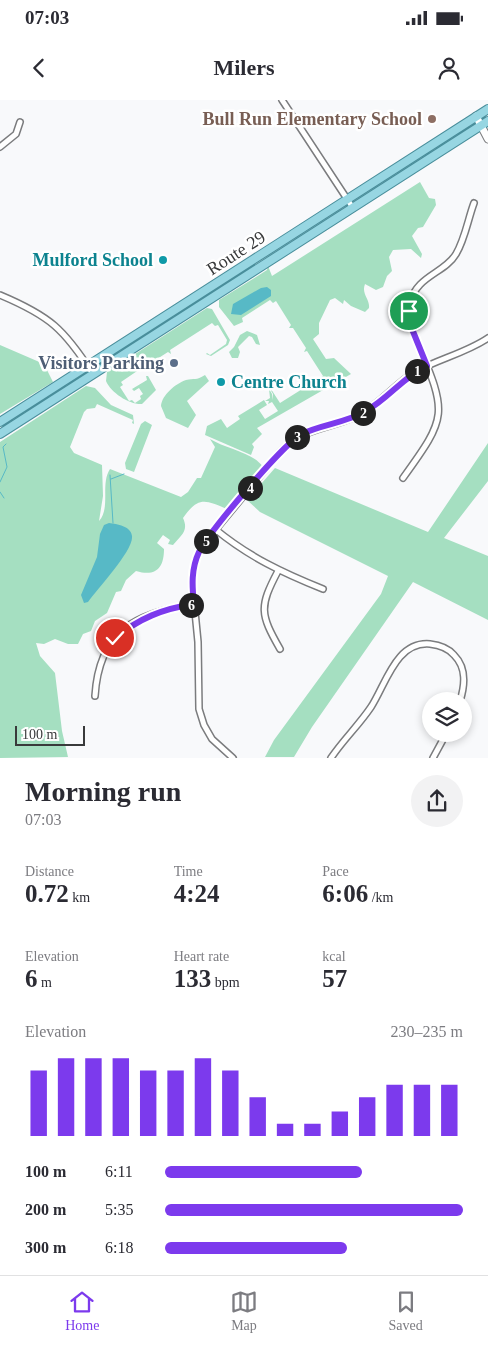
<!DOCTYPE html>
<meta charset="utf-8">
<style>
body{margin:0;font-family:"Times New Roman",serif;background:#f2f2f3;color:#2b2b33;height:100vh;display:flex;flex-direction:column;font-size:19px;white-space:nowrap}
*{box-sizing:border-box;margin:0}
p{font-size:16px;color:#7c7c81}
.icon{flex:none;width:28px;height:28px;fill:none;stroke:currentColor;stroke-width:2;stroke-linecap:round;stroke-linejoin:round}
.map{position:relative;height:658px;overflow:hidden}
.side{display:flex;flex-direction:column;background:#fff;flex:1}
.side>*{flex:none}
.tools{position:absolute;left:422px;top:592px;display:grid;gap:10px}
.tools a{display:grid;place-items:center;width:50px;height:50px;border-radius:50%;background:#fff;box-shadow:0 2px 8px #0003;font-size:25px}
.scale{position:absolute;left:15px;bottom:12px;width:70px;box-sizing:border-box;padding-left:5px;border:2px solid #393a3b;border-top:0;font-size:14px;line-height:18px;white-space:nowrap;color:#393a3b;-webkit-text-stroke:4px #fff;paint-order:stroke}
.pin{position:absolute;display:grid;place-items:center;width:42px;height:42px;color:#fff;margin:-21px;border:2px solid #fff;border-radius:50%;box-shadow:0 1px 5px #0007}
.km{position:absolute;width:25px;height:25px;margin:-12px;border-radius:50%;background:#222;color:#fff;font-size:14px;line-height:25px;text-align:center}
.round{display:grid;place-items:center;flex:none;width:52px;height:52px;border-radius:26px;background:#f2f2f3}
.headline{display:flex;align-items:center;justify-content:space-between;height:85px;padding:0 25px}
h1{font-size:28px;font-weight:600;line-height:38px}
.figures{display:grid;grid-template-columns:repeat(3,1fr);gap:8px;height:85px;padding:5px 25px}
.figures div{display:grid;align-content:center}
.figures b{font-size:25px;font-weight:600}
.figures small{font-size:14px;font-weight:400}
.figures p{font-size:14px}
.chart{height:140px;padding:10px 25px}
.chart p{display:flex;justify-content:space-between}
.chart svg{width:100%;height:90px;margin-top:5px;stroke:#7c3aed;stroke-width:6}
ul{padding:0 25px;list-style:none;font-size:16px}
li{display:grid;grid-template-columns:80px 60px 1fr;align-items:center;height:38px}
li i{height:12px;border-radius:6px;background:#7c3aed}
.status{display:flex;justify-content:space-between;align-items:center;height:35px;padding:0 25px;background:#fff;direction:ltr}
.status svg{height:14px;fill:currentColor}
header{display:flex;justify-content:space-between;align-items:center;height:65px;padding:0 25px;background:#fff;font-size:22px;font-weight:600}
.dock{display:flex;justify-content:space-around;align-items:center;height:70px;border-top:1px solid #e1e1e2;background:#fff;font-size:14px;color:#7c7c81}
.dock a{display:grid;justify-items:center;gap:2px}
.dock .current{color:#7c3aed}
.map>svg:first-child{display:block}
.green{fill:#a5dfc1}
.water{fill:#57b9c6}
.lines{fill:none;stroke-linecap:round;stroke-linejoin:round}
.stream{stroke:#57b9c6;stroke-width:1}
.minor-casing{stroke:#7b7c7e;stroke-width:8}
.secondary-casing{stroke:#7b7c7e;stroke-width:9}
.primary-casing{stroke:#498e9b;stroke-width:10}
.minor{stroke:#fff;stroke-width:5}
.secondary{stroke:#fff;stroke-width:7}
.primary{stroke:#97d6e2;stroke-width:8}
.route-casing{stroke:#fff;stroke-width:10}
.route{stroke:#7c3aed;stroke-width:6}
.education-dot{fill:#8d6e63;stroke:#fff;stroke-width:2}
.culture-dot{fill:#0f9aa8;stroke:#fff;stroke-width:2}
.service-dot{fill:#5c6f8a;stroke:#fff;stroke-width:2}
.labels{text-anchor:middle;stroke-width:5;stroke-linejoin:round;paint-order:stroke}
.education-label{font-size:18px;font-weight:bold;fill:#785e54;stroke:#fff;text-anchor:end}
.street-label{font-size:18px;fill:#393a3b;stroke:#fff}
.culture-label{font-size:18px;font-weight:bold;fill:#0d838f;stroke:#fff;text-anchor:end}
.service-label{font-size:18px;font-weight:bold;fill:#4e5e75;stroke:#fff;text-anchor:end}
</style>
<div class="status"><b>07:03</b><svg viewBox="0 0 49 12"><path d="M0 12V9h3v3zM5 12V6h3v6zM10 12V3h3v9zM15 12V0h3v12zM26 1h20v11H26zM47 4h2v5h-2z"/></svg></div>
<header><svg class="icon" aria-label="back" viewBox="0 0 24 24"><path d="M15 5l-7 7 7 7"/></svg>Milers<svg class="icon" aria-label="person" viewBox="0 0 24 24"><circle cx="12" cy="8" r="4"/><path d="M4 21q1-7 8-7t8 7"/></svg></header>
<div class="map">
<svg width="488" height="658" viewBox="0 0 488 658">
<rect width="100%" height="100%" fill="#f8f9fb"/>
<path class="green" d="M420 82 429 98 435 99 436 105 423 127 418 128 412 136 422 154 421 158 411 149 393 150 389 157 392 171 387 176 383 187 376 190 365 184C361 194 370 199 369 208L365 212 351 206 344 200 343 204 335 198 330 200 319 223V234L313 239 326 259 334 258 351 274 257 328 262 334 252 344 254 347 251 355 205 335 207 326 221 319 227 328 240 319 238 316 264 300 267 305 259 310 265 319 278 311 272 302 268 304 269 301H265L270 298 269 289 272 294V300L273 294 270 289 273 287 271 289 280 303 323 276 307 251 304 252 306 248 293 228H289L291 225 276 201 273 203 270 200 242 218 243 222 234 226 219 207V200L267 170 268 166 272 176Z
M207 208 212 209 230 240 228 245 211 256 206 254 207 253 210 255 226 244 227 240 218 225 215 226 212 223 170 250 171 254 168 252 146 266V270L143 267 121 282 123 285 120 287 129 301 132 300 135 303 141 299 140 296 143 294 139 288 134 291 132 289 147 280 146 276H148L156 290 142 304C130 305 111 293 106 281L107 272Z
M247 231 257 235 260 245 256 244 252 237 249 236 238 247 240 252 238 258H232L229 252 234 247 240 235Z
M0 245 44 264 53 282 0 314Z
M205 275 209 281 187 301 196 315 188 328 166 318 161 306C162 295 175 284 186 280 194 278 196 281 205 275Z
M86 286 95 288 111 305 133 315 134 324 132 323 133 320 97 304 95 308 87 309 84 312 70 347 74 353 102 365 103 396 99 421C111 408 100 384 110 369L181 397 188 392 197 378H201L215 347 210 339C226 349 253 352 263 367L227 409C204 399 198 397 183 418 189 431 181 435 173 445L168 444 170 440 163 435 157 443 164 449C164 468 156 477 136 471L126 480 121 491 116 492 107 513 95 521 91 531 83 534 78 544H68L55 539 44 544 36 543 40 556 55 573 62 631 68 657 0 658V342Z
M145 321 152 325 134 372 126 369 125 363 141 324Z
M488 343V381L444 438 488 456V520L413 482 312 627 294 657H265L274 640 381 494 388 476 260 412 247 400 275 368 428 432Z"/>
<path class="water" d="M267 187 271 190V196L241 215 231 214 233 204 261 188Z
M109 423C117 424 131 426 132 436 134 450 97 489 88 502L84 503 81 495 97 457 100 434 104 425Z"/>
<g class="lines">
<path class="stream" d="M110 375 113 423
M111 379 124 374
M0 382 7 367 3 347 6 344
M0 392 4 398"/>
<defs>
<path id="minor" d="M282 0 353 108
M0 47 16 34 20 22
M0 195C50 216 64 229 93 274
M403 378C448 316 447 314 418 243 412 230 406 218 410 203 416 176 445 173 456 154 465 139 468 119 474 103
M215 429C249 457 283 473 323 489
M278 471C259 507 260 514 280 549
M95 596C99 531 135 513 194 504
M233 658 212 639 204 625 199 609 198 542 192 481 195 462 203 445 279 353C303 327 328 330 357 316 380 305 394 284 415 272 438 259 466 253 488 238
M331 658C343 640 359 625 371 607 386 584 396 541 430 544 439 545 448 548 454 555 467 568 465 585 460 601
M433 658 446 634"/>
<path id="secondary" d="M476 16 488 39"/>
<path id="primary" d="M0 322 488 9
M0 334 488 21"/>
</defs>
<use href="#minor" class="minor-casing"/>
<use href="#secondary" class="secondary-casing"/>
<use href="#primary" class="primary-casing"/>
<use href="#minor" class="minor"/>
<use href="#secondary" class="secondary"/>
<use href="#primary" class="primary"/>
</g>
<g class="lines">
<defs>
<path id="route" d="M115 538C140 518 162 509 194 504 192 486 191 469 199 452 209 432 283 344 302 334 322 324 346 323 366 311 389 298 403 277 427 266L410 224 409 211"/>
</defs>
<use href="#route" class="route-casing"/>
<use href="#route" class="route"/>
</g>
<circle class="education-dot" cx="432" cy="19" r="5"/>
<g class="culture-dot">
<circle cx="163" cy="160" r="5"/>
<circle cx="221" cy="282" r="5"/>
</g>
<circle class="service-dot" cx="174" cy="263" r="5"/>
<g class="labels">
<g class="education-label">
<text x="422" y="25">Bull Run Elementary School</text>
</g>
<g class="street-label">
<text transform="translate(236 153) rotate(-33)" y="6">Route 29</text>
</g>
<g class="culture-label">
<text x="153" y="166">Mulford School</text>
<text x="231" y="288" text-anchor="start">Centre Church</text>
</g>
<g class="service-label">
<text x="164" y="269">Visitors Parking</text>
</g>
</g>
</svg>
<div class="tools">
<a><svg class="icon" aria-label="layers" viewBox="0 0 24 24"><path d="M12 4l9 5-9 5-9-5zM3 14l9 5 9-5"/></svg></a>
</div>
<div class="scale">100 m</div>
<div class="pin" style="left:409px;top:211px;background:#1e9e55"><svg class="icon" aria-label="arrive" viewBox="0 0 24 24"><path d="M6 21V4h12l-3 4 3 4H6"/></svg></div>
<div class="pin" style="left:115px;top:538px;background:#d93025"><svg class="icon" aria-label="check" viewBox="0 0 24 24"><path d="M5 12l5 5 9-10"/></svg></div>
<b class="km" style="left:417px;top:271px">1</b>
<b class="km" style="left:363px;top:313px">2</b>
<b class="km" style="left:297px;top:337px">3</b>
<b class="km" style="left:250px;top:388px">4</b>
<b class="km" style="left:206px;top:441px">5</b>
<b class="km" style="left:191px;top:505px">6</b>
</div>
<section class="side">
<div class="headline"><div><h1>Morning run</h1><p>07:03</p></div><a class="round"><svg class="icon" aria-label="share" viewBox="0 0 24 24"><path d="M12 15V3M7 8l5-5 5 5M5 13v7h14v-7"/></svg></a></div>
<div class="figures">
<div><p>Distance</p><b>0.72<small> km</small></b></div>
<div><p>Time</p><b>4:24</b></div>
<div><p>Pace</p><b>6:06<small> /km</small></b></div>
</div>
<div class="figures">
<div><p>Elevation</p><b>6<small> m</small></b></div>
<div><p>Heart rate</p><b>133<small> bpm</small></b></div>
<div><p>kcal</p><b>57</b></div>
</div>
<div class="chart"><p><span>Elevation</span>230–235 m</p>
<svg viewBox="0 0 160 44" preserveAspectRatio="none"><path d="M5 44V12M15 44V6M25 44V6M35 44V6M45 44V12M55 44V12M65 44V6M75 44V12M85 44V25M95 44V38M105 44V38M115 44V32M125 44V25M135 44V19M145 44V19M155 44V19"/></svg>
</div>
<ul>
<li><b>100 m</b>6:11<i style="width:66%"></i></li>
<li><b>200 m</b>5:35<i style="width:100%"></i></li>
<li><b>300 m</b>6:18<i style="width:61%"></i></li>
</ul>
</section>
<nav class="dock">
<a class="current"><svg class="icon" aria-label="home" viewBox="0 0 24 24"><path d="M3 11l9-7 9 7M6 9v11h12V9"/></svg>Home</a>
<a><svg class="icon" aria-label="map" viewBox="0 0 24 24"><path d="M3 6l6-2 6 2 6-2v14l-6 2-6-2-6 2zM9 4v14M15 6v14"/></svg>Map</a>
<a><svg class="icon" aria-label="saved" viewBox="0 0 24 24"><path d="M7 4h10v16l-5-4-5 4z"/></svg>Saved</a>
</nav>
